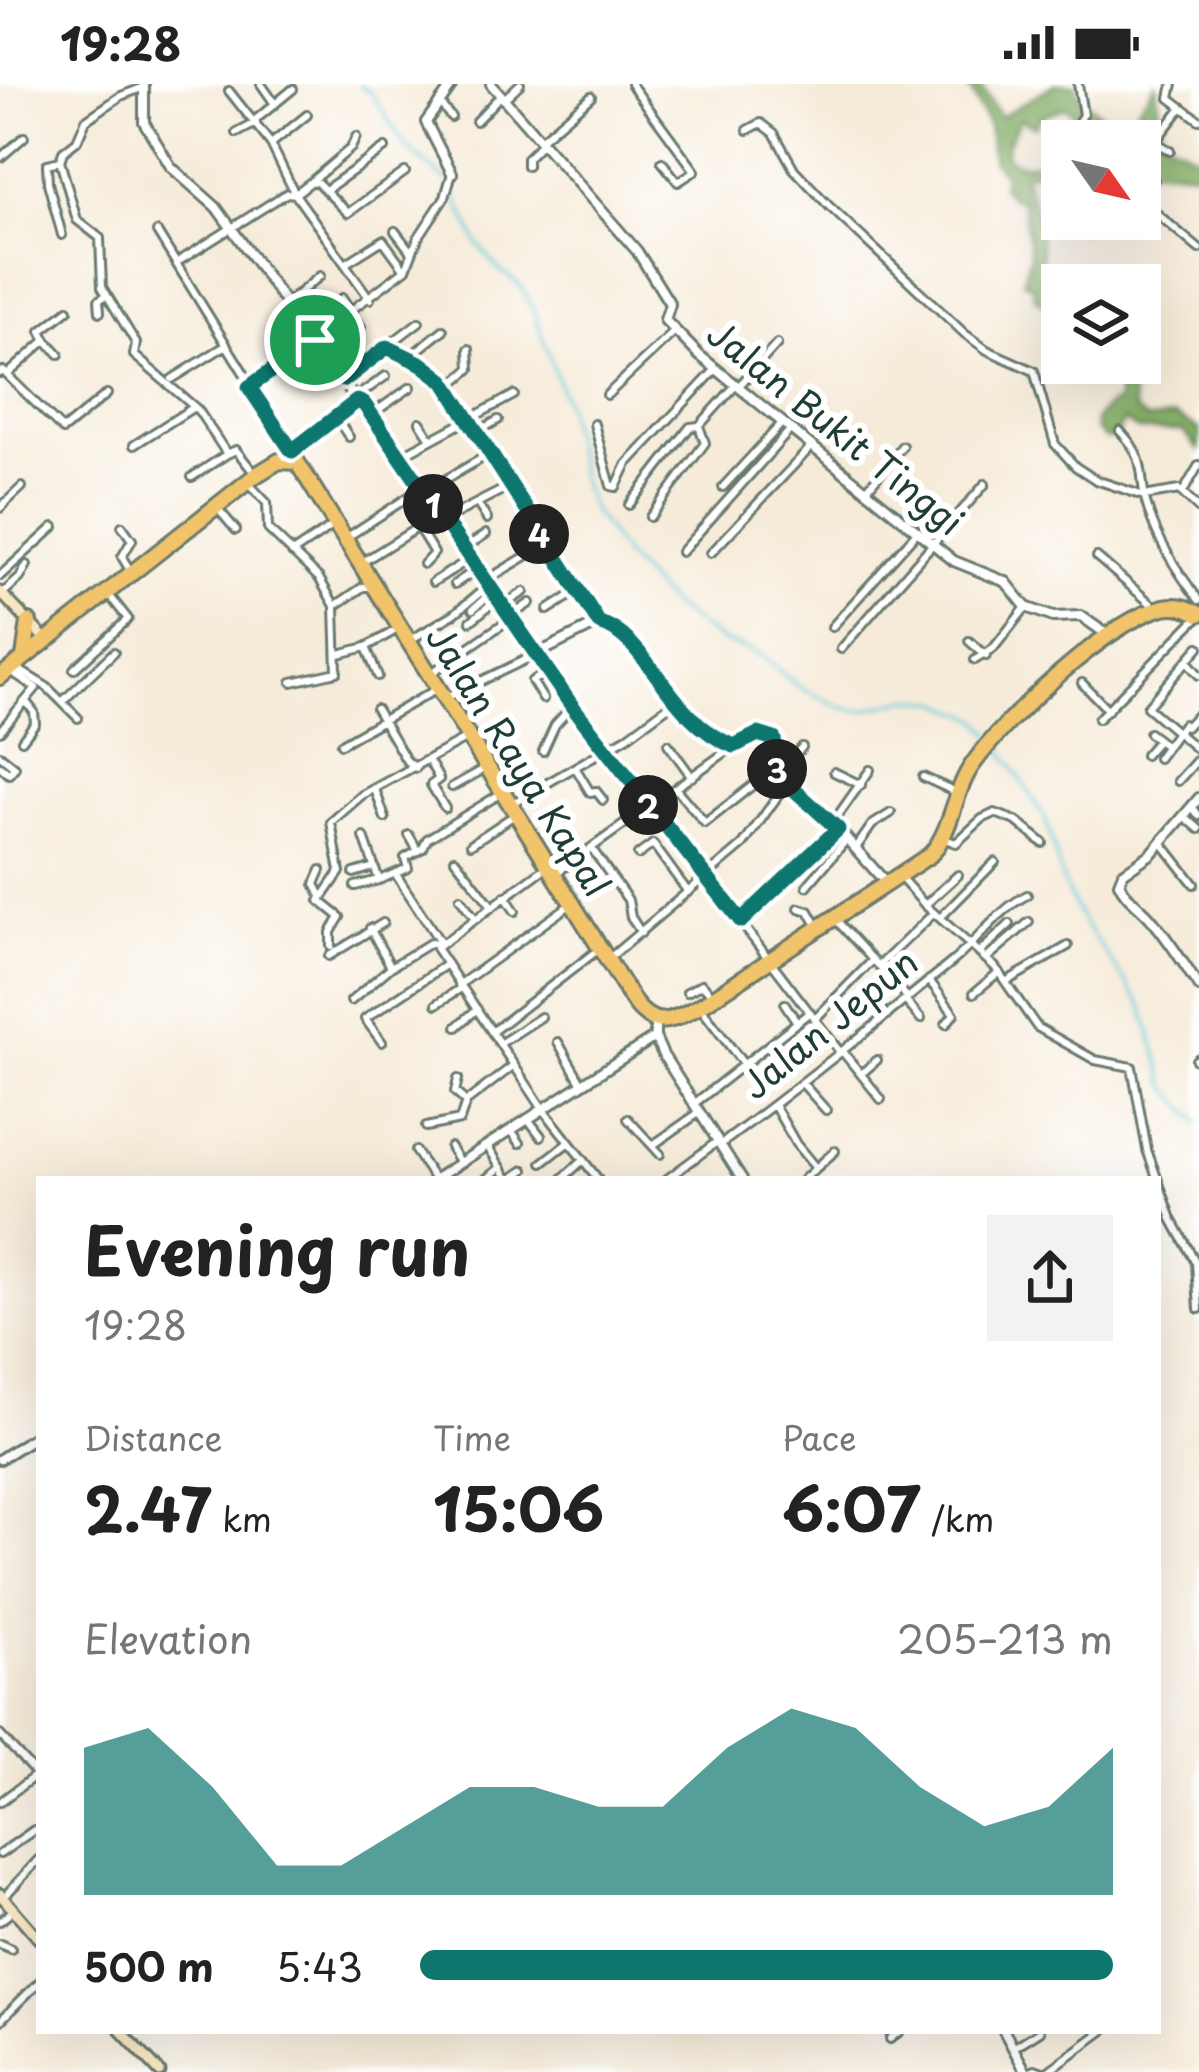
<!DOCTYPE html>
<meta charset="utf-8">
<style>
body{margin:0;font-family:"Playpen Sans",sans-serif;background:#f2f2f2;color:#222;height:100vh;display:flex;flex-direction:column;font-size:45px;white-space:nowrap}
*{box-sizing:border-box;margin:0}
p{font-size:39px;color:#767676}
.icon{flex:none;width:66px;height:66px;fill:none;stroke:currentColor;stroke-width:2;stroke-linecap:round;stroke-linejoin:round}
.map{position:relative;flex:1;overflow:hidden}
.panel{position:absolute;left:36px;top:1092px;width:1125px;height:858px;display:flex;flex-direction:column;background:#fff;border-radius:0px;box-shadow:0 12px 48px #0002}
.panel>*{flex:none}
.needle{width:78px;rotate:124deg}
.buttons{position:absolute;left:1041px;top:36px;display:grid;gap:24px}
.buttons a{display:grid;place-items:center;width:120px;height:120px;border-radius:0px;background:#fff;box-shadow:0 12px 48px #0002;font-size:60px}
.pin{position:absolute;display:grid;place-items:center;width:102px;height:102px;color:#fff;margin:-51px;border:6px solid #fff;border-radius:50%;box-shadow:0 3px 12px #0007}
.km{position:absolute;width:60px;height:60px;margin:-30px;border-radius:50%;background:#222;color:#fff;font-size:33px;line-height:60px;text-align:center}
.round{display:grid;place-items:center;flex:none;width:126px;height:126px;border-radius:0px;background:#f2f2f2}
.summary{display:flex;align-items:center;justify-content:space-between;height:204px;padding:0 48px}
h1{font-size:66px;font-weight:700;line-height:90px}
.metrics{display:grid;grid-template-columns:repeat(3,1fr);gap:18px;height:204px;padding:12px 48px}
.metrics div{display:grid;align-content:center}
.metrics b{font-size:60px;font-weight:700}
.metrics small{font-size:33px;font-weight:400}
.metrics p{font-size:33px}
.chart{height:336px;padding:24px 48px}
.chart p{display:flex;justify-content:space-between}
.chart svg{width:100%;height:216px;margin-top:12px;fill:#0f766e;opacity:.7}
ul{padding:0 48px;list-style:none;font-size:39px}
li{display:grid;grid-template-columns:192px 144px 1fr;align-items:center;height:90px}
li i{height:30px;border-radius:15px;background:#0f766e}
.status{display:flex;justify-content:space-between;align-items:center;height:84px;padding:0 60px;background:#fff;direction:ltr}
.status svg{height:33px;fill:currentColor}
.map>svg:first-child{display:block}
.forest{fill:#84af66;stroke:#52764d;stroke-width:3}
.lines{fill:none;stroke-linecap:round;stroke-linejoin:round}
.stream{stroke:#60c8dc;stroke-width:3}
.minor-casing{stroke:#6a7a6e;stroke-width:12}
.tertiary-casing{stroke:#6a7a6e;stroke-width:14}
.secondary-casing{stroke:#6a7a6e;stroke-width:15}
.trunk-casing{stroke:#6a7a6e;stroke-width:20}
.minor{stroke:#fff;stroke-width:6}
.tertiary{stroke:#fff;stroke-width:8}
.secondary{stroke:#f9e7c3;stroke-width:9}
.trunk{stroke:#f1c36a;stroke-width:14}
.route-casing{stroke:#fff;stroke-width:24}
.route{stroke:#0f766e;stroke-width:15}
.labels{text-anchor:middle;stroke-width:12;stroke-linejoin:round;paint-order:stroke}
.street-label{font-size:36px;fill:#1f3d34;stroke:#fff}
</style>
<div class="status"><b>19:28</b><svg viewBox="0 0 49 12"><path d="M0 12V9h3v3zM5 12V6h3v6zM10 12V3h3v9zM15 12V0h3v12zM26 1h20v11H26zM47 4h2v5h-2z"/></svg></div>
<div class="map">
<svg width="1199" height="1988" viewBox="0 0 1199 1988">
<rect width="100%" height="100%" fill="#fff"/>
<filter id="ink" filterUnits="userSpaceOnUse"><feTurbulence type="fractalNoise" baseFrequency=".00833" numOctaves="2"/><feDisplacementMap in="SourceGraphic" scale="24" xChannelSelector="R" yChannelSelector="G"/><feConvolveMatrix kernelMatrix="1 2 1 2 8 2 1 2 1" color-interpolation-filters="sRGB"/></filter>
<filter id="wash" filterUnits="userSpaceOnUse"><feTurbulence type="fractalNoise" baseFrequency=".004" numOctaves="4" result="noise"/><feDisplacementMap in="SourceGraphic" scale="48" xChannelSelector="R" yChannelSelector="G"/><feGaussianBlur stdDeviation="2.7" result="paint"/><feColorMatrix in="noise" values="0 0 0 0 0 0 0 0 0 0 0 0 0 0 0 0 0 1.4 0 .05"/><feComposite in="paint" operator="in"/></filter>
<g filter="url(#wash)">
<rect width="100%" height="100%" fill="#f6ebd9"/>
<path class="forest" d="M967 0H979L1000 33 1055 0H1075L1080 13 1120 47 1156 0 1162 53 1199 73V88L1142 83 1140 57H1102L1101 51 1065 23 1040 33 1035 42 1020 35 1007 60 1006 72C1025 89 1040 76 1059 66L1057 76 1037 88 1024 90C1025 105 1033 114 1036 127 1041 154 1040 180 1047 207L1062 215V239H1049L1044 219 1035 214 1034 203 1023 197 1030 170 1022 117 1012 114 1002 104 1004 90 993 78 988 40Z
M1099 279H1108L1130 302 1135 327 1148 336 1175 332 1199 345V366L1183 347 1138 346 1123 337 1116 353 1106 355 1096 346V335L1108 322 1118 318V307Z"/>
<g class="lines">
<path class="stream" d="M359 0 372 10 406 63 446 96
M451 104 479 161 497 184 520 201 533 225 565 318 581 397 591 424 627 475 672 522 722 557 758 570 801 604 843 624 861 627 908 615 936 617 979 635 992 651
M998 659 1045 734 1064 801 1080 833 1142 921 1167 1002 1199 1039"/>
</g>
</g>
<g filter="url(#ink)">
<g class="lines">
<defs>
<path id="minor" d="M261 0 275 20
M631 0 695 87 678 98 662 78
M1173 0 1170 14 1199 36
M229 7 271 60 295 110 287 109 176 179 292 367
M503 16 520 0
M439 18 451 33
M254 37 293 5
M476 37 500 12
M748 46 761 39 774 49 794 85 829 122 965 250 987 266 1034 287 1055 360 1076 383 1096 396 1144 412 1179 406 1199 425
M237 49 256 39
M539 57 591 12
M1066 57 1083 31 1078 0
M1155 58 1170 67
M271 60 307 31
M0 74 24 53
M60 77 77 136 100 154 102 203 136 259 134 271 198 326 227 370 236 366 256 391
M527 82V74L541 60
M313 96 351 64 356 53
M327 105 385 64
M1140 116 1154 96 1147 88 1153 60 1182 23
M1142 117 1199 165
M395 147 411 168
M157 148 176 179
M62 151 48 99 47 80 60 77 63 68 77 57 86 36 121 12 144 3
M345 180 383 156 405 186
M342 214 352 228
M370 215 295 110 312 97 318 99 348 129 405 88
M287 219 320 192
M100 228 99 216 107 211
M350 230 361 243
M46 256 59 270
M387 263 444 297 599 539
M408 274 443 246
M0 289 3 287 63 346 107 310
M7 291 46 256 41 247 68 226
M172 295 225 262
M344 295 419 238
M249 303 406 185 418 154 445 113 452 89
M449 303 470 285 469 265
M738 303 777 260
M607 311 675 247
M356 313 386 292
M372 330 411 303
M337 335 349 353
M420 338 431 355
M594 340 611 402 616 403 627 380 716 285
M1120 347C1150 378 1137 393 1148 425 1158 457 1178 489 1199 516
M477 348 498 336
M134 361 194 323
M401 372 514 311
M192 393 227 370
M250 401 267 419 268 445 319 494 335 522
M723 403 783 338
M867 405 902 362
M424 408 491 369
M1183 408 1199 381
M477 419 487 435
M629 421 690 343 699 342
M0 424 22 403
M219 426 236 446
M650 433 705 359 699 342 736 301
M444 436 510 402
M122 442 132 456 122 473 131 488
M418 443 434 469 424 480
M346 454 422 404
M463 465 486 450
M681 468 791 345
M292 469 334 441
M711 469 812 362
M1097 473 1157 525
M361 479 439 430
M0 492 54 443
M485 497 546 460
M433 498 470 475
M455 500 477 485
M2 510 20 494 27 481
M502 522 524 508
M473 525 492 508
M548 526 576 508
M509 533 530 519
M471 537 497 515
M832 543 918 447
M412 555 454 530 488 502
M969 557 986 572
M366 563 378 592
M1199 563 1147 623 1199 667
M841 565 985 400
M339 570 366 563 398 545
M975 576 993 565 1026 523
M1187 577 1199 591
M16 584 47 603 78 634
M74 585 128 535 109 511
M433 588 510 535
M292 598 337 588 335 522 363 503H374
M1082 599 1108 626
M448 613 535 571 648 721
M543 615 532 597 548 588
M62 618 114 568
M376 625 406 676 416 684
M1098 635 1199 532
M0 647 36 604 12 588
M1149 649 1166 662
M22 656 35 639 34 628 27 619
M341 660 435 606
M668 660 692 693
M543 667 555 641 572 622
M0 671 15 683 9 690 0 682
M1145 671 1158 656
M1158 674 1183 640 1186 643 1196 632
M429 677 439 695 431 701 445 724
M575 683 590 708 596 707 603 716
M834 688 861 701
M923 693 958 709
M786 694 784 685 802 663
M1178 697 1199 674
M452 703 484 685
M675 704 705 739 776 683
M375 705 385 734
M513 719 627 653 674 618
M650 720 840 968
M1192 722 1199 732
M1184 732 1199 745
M832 740 870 686
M409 751 418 767
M364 753 379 796 408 784 405 774 423 764 427 755 500 710
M945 755 956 759 982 735 995 729 1016 737 1043 759
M1161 758 1194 800
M471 760 513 732
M856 764 872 741 891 729
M592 765 628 816 631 833 641 849
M638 771 653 760 688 808
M455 775 491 821
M548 782 436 864 543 1025 598 1095
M354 789 374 783
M556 789 734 662
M397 792 440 858
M900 793 925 821 995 883 1037 943 1095 976 1132 983 1147 1066 1172 1135 1196 1179 1199 1225
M355 802 379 796
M807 802 847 755
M321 812 315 800 321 786
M505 812 515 827
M460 814 474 833
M925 821 958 791
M799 824 809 827 819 845
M940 834 995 778
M741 837 838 745
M837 837 908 914
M370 844 391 883
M331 863V848L340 833 320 817 340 788 331 738 362 711 465 655
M980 868 1010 840
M329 872 383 839
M987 874 1029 838
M607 876 743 761 787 699
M879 882 934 829
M929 896 954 930 946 940
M1007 897 1068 862
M459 901 571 820
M687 908 702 900 712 911
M974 909 999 888
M873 914 886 931
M905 916 921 935
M351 917 391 883 430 859 438 860
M437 920 461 904
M785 920 797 938
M700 923 745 982
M815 935 873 876
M457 943 477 925
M493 947 599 865
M382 958 365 935 447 880
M558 958 582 1000
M501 959 541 933
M842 967 881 1015
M1196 976 1199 974
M861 990 877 976
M458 995 455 1008 466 1018
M802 999 826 1026
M695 1019 810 928
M774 1021 796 1060 815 1083
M528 1035 541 1052
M628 1035 660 1070
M426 1043 460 1036 466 1018 514 981
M511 1046 520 1059
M487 1061 508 1095
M653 1061 700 1028
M720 1061C800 1002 876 940 952 878 978 857 998 826 1027 811
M450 1063 460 1079
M415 1067 434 1095
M542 1079 569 1058
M486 1095 501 1083
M511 1095 524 1086
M562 1095 583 1076
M667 1095 718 1057
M804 1095 835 1067
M0 1651 39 1693
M0 1718 36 1691
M0 1770 34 1746
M3 1814 38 1776
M0 1837 14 1826
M0 1860 11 1865
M0 1937 39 1898
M890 1955 900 1947
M1013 1964 1040 1947
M1028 1988 1035 1985 1043 1988
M1047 1988 1103 1947"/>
<path id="tertiary" d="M144 0V38L171 83 216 123 357 317 292 367 289 375
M491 0 637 167 670 220 665 236 699 271 954 477 1006 498 1026 523 1053 533 1081 532 1109 552
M452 89 426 38 453 0
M357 317 372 330 535 571 599 539C634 548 651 589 672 615 688 636 710 653 734 662L758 650 774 655 779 692 838 745 888 801
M1199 714 1151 770 1123 789 1119 799C1126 815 1141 822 1152 836 1170 857 1184 880 1199 903
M655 937V953L663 971 742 1095
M435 1095 655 953
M0 1375 39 1350
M1004 1947 1026 1988"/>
<path id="secondary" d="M0 508 46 556
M0 1810 39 1855
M121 1947 160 1988"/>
<path id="trunk" d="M24 573 29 538
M0 593 256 391 279 377 297 378 635 920C656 947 673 936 700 922L930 771C953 746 953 708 973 680 1006 634 1109 536 1164 523 1177 520 1188 523 1199 530"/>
</defs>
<use href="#minor" class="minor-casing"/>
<use href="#tertiary" class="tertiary-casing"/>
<use href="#secondary" class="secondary-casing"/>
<use href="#trunk" class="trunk-casing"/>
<use href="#minor" class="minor"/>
<use href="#tertiary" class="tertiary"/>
<use href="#secondary" class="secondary"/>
<use href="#trunk" class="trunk"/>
</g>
</g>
<g class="lines" filter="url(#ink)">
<defs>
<path id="route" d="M315 256 344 296 387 263 422 280 444 297 599 539C648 552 669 638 734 662L758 650 774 655 779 692 838 745 741 837 572 622 364 320 357 317 292 367 249 303Z"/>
</defs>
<use href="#route" class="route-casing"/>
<use href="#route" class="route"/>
</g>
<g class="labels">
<g class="street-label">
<text transform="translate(835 344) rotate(39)" y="13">Jalan Bukit Tinggi</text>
<text transform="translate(518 677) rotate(58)" y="13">Jalan Raya Kapal</text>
<text transform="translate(830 940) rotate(-39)" y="13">Jalan Jepun</text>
</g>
</g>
</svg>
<div class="buttons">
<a><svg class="needle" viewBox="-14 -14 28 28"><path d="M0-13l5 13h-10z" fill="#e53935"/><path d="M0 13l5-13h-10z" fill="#767676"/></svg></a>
<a><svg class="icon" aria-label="layers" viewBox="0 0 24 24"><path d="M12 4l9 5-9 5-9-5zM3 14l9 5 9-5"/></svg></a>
</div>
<div class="pin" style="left:315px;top:256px;background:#1e9e55"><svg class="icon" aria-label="arrive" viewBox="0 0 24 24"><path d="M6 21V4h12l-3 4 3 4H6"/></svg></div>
<b class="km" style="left:433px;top:420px">1</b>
<b class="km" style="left:648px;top:721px">2</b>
<b class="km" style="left:777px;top:685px">3</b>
<b class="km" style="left:539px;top:450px">4</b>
<section class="panel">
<div class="summary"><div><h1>Evening run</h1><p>19:28</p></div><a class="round"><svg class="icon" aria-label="share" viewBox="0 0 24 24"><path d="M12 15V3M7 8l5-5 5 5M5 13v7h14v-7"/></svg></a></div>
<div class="metrics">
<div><p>Distance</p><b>2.47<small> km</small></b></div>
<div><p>Time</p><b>15:06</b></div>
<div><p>Pace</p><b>6:07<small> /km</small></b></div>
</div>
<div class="chart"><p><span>Elevation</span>205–213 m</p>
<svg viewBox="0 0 160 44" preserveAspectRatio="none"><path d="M0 44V14L10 10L20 22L30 38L40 38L50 30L60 22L70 22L80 26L90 26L100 14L110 6L120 10L130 22L140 30L150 26L160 14V44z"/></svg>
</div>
<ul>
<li><b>500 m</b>5:43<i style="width:100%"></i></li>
</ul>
</section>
</div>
